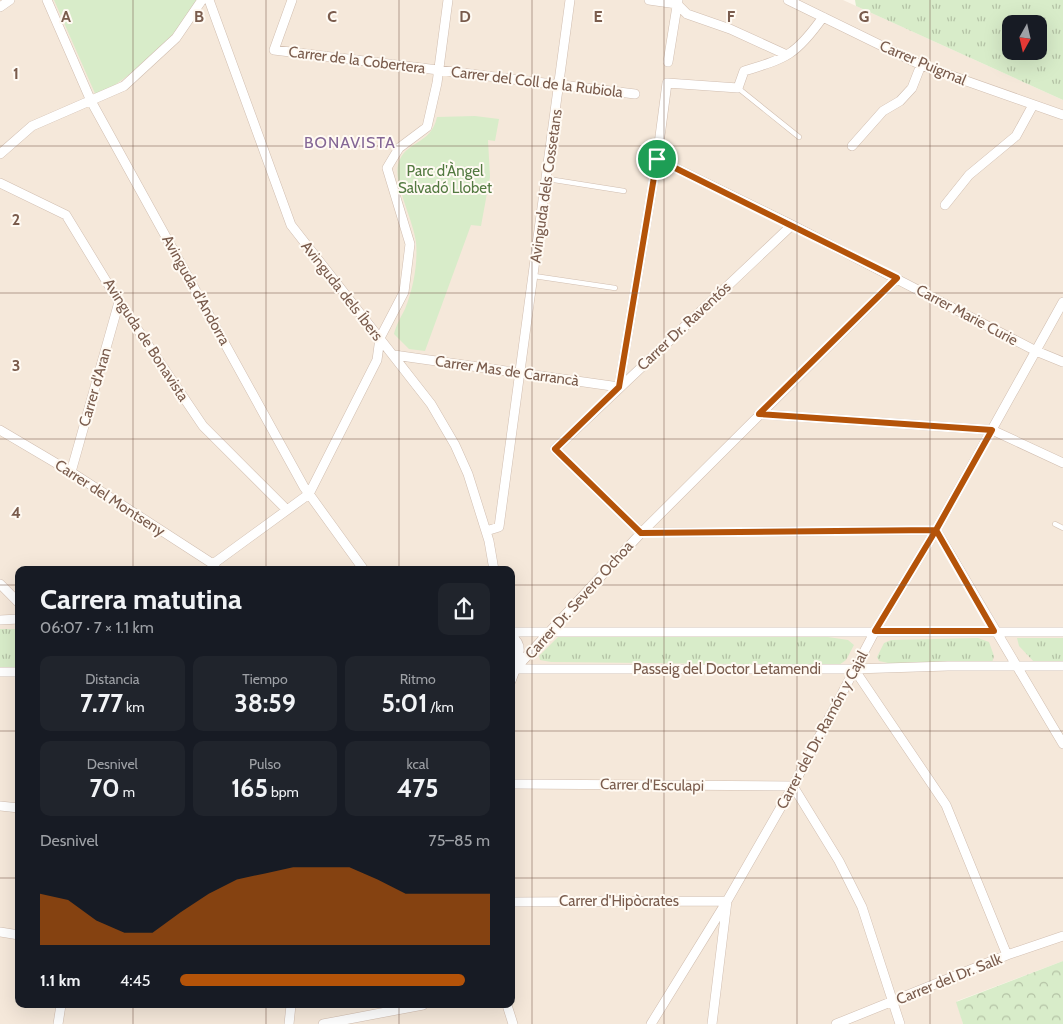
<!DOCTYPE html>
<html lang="es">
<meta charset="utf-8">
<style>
body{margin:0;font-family:Cabin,sans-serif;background:#20242c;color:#f1f3f6;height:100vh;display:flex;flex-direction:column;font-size:19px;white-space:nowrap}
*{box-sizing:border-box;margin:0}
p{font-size:16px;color:#9ea1a6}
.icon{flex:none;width:28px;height:28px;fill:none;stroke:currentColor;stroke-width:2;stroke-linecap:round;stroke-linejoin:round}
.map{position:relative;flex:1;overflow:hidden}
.side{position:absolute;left:15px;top:566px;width:500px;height:442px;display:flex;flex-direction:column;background:#171b24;border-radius:10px;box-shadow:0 5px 20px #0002}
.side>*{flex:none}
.needle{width:32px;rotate:188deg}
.fabs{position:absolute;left:1002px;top:15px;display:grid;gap:10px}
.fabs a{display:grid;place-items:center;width:45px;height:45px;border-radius:10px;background:#171b24;box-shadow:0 5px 20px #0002;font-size:25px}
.pin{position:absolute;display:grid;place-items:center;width:42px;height:42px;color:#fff;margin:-21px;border:2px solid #fff;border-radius:50%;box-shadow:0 1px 5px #0007}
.round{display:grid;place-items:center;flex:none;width:52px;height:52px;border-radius:10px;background:#20242c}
.head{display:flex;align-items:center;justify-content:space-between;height:85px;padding:0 25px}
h1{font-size:28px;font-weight:800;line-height:38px}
.stats{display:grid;grid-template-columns:repeat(3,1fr);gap:8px;height:85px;padding:5px 25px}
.stats div{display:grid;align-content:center;border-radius:10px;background:#20242c;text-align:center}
.stats b{font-size:25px;font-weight:800}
.stats small{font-size:14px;font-weight:400}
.stats p{font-size:14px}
.chart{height:140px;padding:10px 25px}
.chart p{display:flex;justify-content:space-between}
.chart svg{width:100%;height:90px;margin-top:5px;fill:#b45309;opacity:.7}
ul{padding:0 25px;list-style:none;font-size:16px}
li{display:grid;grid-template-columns:80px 60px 1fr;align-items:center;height:38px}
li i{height:12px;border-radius:6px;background:#b45309}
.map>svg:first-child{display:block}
.residential{fill:#f5e8da;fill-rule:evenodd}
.grass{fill:url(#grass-tufts);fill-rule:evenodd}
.forest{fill:url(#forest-crowns)}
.green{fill:#d8ecc9}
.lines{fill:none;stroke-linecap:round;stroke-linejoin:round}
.lane-casing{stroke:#d1beb0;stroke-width:5.5}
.street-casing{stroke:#d1beb0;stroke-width:10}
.lane{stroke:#fff;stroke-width:4.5}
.street{stroke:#fff;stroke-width:9}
.route-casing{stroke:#fff;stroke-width:10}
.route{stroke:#b45309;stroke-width:6}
.grid{fill:none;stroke:#7a5c4d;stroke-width:1;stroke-opacity:0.55}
.labels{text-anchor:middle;stroke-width:4;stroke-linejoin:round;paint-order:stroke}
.street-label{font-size:15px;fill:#7a5c4d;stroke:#fffaf3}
.park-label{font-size:15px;fill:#537a41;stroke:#fffaf3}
.neighbourhood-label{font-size:16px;letter-spacing:1px;fill:#846695;stroke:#fffaf3}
.grid-label{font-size:16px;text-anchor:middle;font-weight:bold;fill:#7a5c4d;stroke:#fffaf3;stroke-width:4;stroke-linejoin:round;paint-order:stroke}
</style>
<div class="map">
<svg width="1063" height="1024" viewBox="0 0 1063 1024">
<defs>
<pattern id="grass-tufts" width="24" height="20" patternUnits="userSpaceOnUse" patternTransform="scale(1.25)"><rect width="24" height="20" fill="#d8ecc9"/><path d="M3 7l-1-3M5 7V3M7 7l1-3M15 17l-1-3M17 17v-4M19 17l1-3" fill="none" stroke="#b4c2a5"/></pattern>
<pattern id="forest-crowns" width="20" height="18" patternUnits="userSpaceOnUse" patternTransform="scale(1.25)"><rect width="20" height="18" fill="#d8ecc9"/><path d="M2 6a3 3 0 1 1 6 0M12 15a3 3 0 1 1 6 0" fill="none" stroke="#b4c2a5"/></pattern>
</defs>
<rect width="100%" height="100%" fill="#fdf6ec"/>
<path class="residential" d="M0 0H843L1063 100V961L957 1001 963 1024H0ZM19 570H511V1005H19Z"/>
<path class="grass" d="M855 0H1063V100L856 6ZM1011 24H1039V51H1011Z
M0 629H19V667L0 668Z
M558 637H828L848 640 854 645 846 660 839 665 551 662 540 660 539 656Z
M978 638 989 642 994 656 992 663H888L879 661 877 657 884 643 891 640Z
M1017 638H1063V664L1035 663 1019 646Z"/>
<path class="forest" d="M1063 961V1024H963L956 1002Z"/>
<path class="green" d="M54 0H201L163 50 97 98Z
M475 116 499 119 495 141 488 140 490 177 481 226 471 225 425 351 409 349 394 334C396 325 401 317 405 309 413 289 418 265 416 242 413 219 394 185 398 165 404 140 431 146 437 117Z"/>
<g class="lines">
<defs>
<path id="lane" d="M738 88 799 137
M548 179 624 191
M534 276 615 288
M1055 524 1063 528"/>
<path id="street" d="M47 0 91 101 304 487 364 570
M209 0 291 225 431 404 455 445 468 474 489 541 494 570
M292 0 274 50 635 94
M649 0 677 4 687 14 730 29 787 55
M788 0 921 65 1063 115
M0 7 10 0
M668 62 678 0
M852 146 883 111 900 101 912 88 921 65
M0 154 32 126 124 86 176 38 202 0
M657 159 792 225 1036 351 1063 362
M0 183 66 215 119 302 203 426 287 510
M945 205 969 175 1016 136 1033 105
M792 225 555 449 641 533 936 530 1063 744
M394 355 619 387 657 159 667 83 738 88 744 71C787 58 796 55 823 17
M759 414 992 430 1063 463
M0 430 71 472 213 564 217 570
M71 472 119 302
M486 531 499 527 570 0
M213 564 309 494 377 360 380 338 404 292 410 244 387 168 399 148 427 127 437 83 448 0
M0 584 19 603
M0 620 19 619
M511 632H1063
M511 636C523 644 521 657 511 666
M516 668 641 533 897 278
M511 669H854L948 666H1063
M854 669 946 805 1007 955
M0 672H19
M511 681 517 665
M511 784 793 786 839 861 862 907 900 1024
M0 806 19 808
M511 902 727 901 712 1024
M0 932 19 935
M507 1005 513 1024
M58 1024 61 1005
M289 1024 291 1005
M323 1024 423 1005
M651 1024 727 901 793 786 875 631 936 530 1063 302
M836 1024 1007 955 1063 936"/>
</defs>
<use href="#lane" class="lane-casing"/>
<use href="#street" class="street-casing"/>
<use href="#lane" class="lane"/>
<use href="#street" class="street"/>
</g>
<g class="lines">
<defs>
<path id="route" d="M657 159 619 387 555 449 641 533 936 530 875 631H994L936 530 992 430 759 414 897 278 657 159"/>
</defs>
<use href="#route" class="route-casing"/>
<use href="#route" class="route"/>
</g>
<path class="grid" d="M133 0V570M266 0V570M399 0V570M532 0V1024M664 0V1024M797 0V1024M930 0V1024M0 146H1063M0 293H1063M0 439H1063M0 585H19M511 585H1063M0 731H19M511 731H1063M0 878H19M511 878H1063M133 1005V1024M266 1005V1024M399 1005V1024"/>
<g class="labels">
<g class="street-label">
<text transform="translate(357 60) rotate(7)" y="5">Carrer de la Cobertera</text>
<text transform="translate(923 63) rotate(23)" y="5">Carrer Puigmal</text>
<text transform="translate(537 82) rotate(7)" y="5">Carrer del Coll de la Rubiola</text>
<text transform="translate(546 186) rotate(-82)" y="5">Avinguda dels Cossetans</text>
<text transform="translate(196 290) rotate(61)" y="5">Avinguda d'Andorra</text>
<text transform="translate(342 291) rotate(52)" y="5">Avinguda dels Íbers</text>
<text transform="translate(967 315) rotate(28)" y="5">Carrer Marie Curie</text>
<text transform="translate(684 326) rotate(-43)" y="5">Carrer Dr. Raventós</text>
<text transform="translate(146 340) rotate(57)" y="5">Avinguda de Bonavista</text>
<text transform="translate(507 371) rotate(8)" y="5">Carrer Mas de Carrancà</text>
<text transform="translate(95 387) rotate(-74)" y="5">Carrer d'Aran</text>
<text transform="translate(110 498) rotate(33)" y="5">Carrer del Montseny</text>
<text transform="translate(579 600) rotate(-48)" y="5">Carrer Dr. Severo Ochoa</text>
<text x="727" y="674">Passeig del Doctor Letamendi</text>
<text transform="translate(822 730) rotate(-62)" y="5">Carrer del Dr. Ramón y Cajal</text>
<text transform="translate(652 785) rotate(1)" y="5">Carrer d'Esculapi</text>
<text x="619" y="906">Carrer d'Hipòcrates</text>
<text transform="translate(949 979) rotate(-22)" y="5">Carrer del Dr. Salk</text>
</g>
<g class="park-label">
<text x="445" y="176">Parc d'Àngel<tspan x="445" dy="17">Salvadó Llobet</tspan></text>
</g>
<g class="neighbourhood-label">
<text x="350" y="148">BONAVISTA</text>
</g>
</g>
<g class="grid-label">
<text x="66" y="22">A</text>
<text x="199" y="22">B</text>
<text x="332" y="22">C</text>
<text x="465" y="22">D</text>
<text x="598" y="22">E</text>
<text x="731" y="22">F</text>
<text x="864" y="22">G</text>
<text x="16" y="79">1</text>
<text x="16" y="225">2</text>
<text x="16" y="371">3</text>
<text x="16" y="518">4</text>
</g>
</svg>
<div class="fabs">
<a><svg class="needle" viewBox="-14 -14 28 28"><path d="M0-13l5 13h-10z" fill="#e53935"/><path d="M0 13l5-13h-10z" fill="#9ea1a6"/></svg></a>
</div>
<div class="pin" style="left:657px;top:159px;background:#1e9e55"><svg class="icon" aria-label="arrive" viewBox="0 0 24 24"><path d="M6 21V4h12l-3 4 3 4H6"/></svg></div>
<section class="side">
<div class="head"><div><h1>Carrera matutina</h1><p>06:07 · 7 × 1.1 km</p></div><a class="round"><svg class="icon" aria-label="share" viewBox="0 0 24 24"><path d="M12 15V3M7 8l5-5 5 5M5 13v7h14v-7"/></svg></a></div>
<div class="stats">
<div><p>Distancia</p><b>7.77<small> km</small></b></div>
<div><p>Tiempo</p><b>38:59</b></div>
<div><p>Ritmo</p><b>5:01<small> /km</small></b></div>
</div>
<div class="stats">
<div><p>Desnivel</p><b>70<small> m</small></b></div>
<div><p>Pulso</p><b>165<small> bpm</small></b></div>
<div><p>kcal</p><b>475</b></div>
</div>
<div class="chart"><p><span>Desnivel</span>75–85 m</p>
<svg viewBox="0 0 160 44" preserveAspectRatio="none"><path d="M0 44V19L10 22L20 32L30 38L40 38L50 28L60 19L70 12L80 9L90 6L100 6L110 6L120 12L130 19L140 19L150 19L160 19V44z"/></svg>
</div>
<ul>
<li><b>1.1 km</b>4:45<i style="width:92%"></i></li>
</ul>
</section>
</div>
